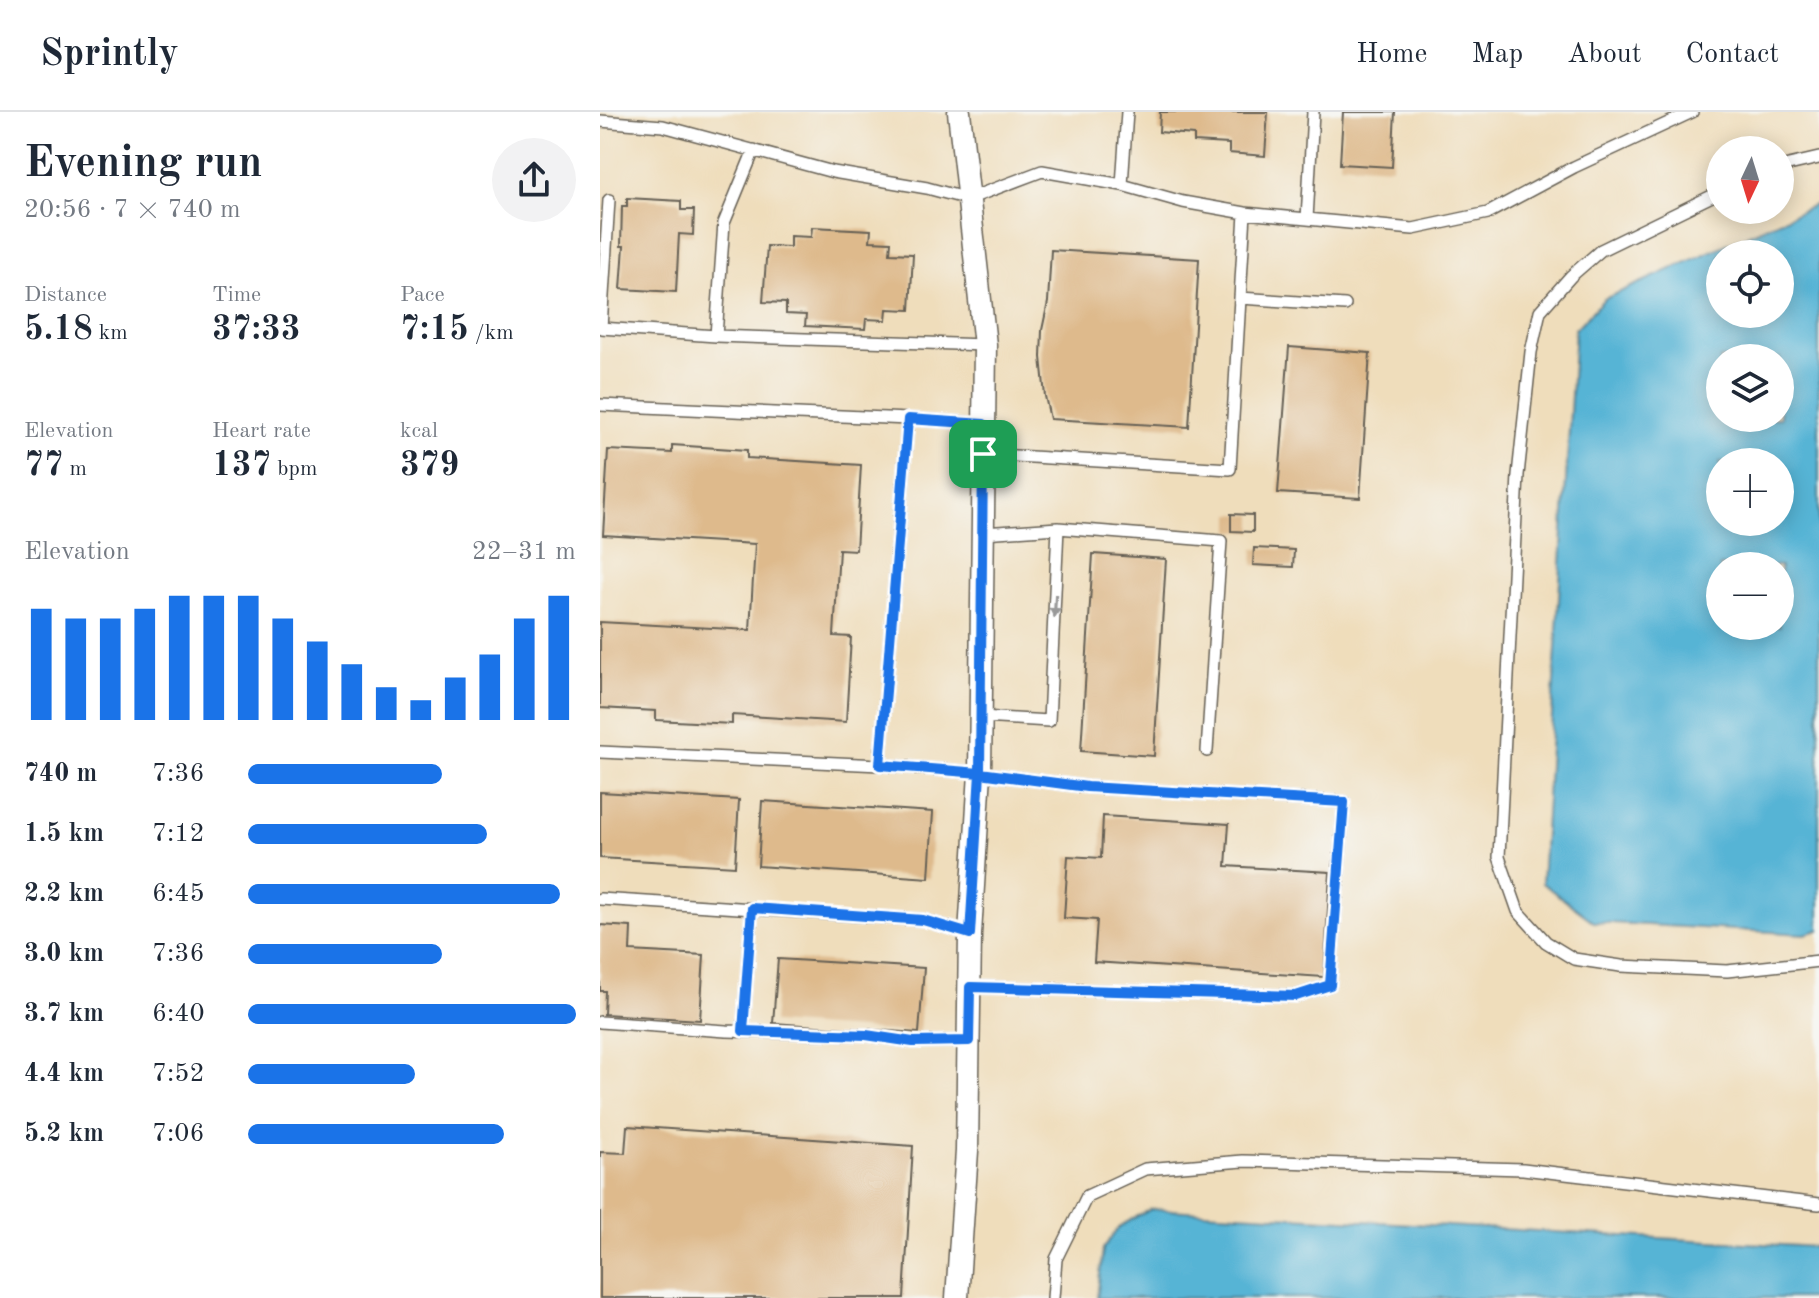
<!DOCTYPE html>
<meta charset="utf-8">
<style>
body{margin:0;font-family:"Old Standard TT",serif;background:#f2f2f3;color:#1f2937;height:100vh;display:flex;flex-direction:column;font-size:30px;white-space:nowrap}
*{box-sizing:border-box;margin:0}
p{font-size:26px;color:#747a83}
.icon{flex:none;width:44px;height:44px;fill:none;stroke:currentColor;stroke-width:2;stroke-linecap:round;stroke-linejoin:round}
.map{position:relative;flex:1;overflow:hidden}
.sheet{display:flex;flex-direction:column;background:#fff;width:600px}
.sheet>*{flex:none}
.needle{width:52px;rotate:184deg}
.controls{position:absolute;left:1106px;top:24px;display:grid;gap:16px}
.controls a{display:grid;place-items:center;width:88px;height:88px;border-radius:50%;background:#fff;box-shadow:0 4px 20px #0003;font-size:40px}
.pin{position:absolute;display:grid;place-items:center;width:68px;height:68px;color:#fff;margin:-34px;border-radius:16px;box-shadow:0 4px 12px #0006}
.round{display:grid;place-items:center;flex:none;width:84px;height:84px;border-radius:42px;background:#f2f2f3}
.head{display:flex;align-items:center;justify-content:space-between;height:136px;padding:0 24px}
h1{font-size:44px;font-weight:800;line-height:60px}
.figures{display:grid;grid-template-columns:repeat(3,1fr);gap:12px;height:136px;padding:8px 24px}
.figures div{display:grid;align-content:center}
.figures b{font-size:34px;font-weight:800}
.figures small{font-size:22px;font-weight:400}
.figures p{font-size:22px}
.chart{height:224px;padding:16px 24px}
.chart p{display:flex;justify-content:space-between}
.chart svg{width:100%;height:144px;margin-top:8px;stroke:#1a73e8;stroke-width:6}
ul{padding:0 24px;list-style:none;font-size:26px}
li{display:grid;grid-template-columns:128px 96px 1fr;align-items:center;height:60px}
li i{height:20px;border-radius:10px;background:#1a73e8}
header{display:flex;align-items:center;gap:48px;box-sizing:border-box;height:112px;padding:0 40px;background:#fff;border-bottom:2px solid #e0e1e3}
header strong{font-size:38px}
nav{display:flex;gap:44px;margin-inline-start:auto;font-size:28px}
main{display:flex;flex:1;min-height:0}
.map>svg:first-child{display:block}
.water{fill:#56b4d5;stroke:#396878;stroke-width:2;fill-rule:evenodd}
.building{fill:#deba8c}
.lines{fill:none;stroke-linecap:round;stroke-linejoin:round}
.lane-casing{stroke:#666054;stroke-width:14}
.street-casing{stroke:#666054;stroke-width:25}
.lane{stroke:#fff;stroke-width:11}
.street{stroke:#fff;stroke-width:22}
.oneway{fill:#999}
.route-casing{stroke:#fff;stroke-width:16}
.route{stroke:#1a73e8;stroke-width:10}
</style>
<header>
<strong>Sprintly</strong>
<nav><a>Home</a><a>Map</a><a>About</a><a>Contact</a></nav>
</header>
<main>
<section class="sheet">
<div class="head"><div><h1>Evening run</h1><p>20:56 · 7 × 740 m</p></div><a class="round"><svg class="icon" aria-label="share" viewBox="0 0 24 24"><path d="M12 15V3M7 8l5-5 5 5M5 13v7h14v-7"/></svg></a></div>
<div class="figures">
<div><p>Distance</p><b>5.18<small> km</small></b></div>
<div><p>Time</p><b>37:33</b></div>
<div><p>Pace</p><b>7:15<small> /km</small></b></div>
</div>
<div class="figures">
<div><p>Elevation</p><b>77<small> m</small></b></div>
<div><p>Heart rate</p><b>137<small> bpm</small></b></div>
<div><p>kcal</p><b>379</b></div>
</div>
<div class="chart"><p><span>Elevation</span>22–31 m</p>
<svg viewBox="0 0 160 44" preserveAspectRatio="none"><path d="M5 44V10M15 44V13M25 44V13M35 44V10M45 44V6M55 44V6M65 44V6M75 44V13M85 44V20M95 44V27M105 44V34M115 44V38M125 44V31M135 44V24M145 44V13M155 44V6"/></svg>
</div>
<ul>
<li><b>740 m</b>7:36<i style="width:59%"></i></li>
<li><b>1.5 km</b>7:12<i style="width:73%"></i></li>
<li><b>2.2 km</b>6:45<i style="width:95%"></i></li>
<li><b>3.0 km</b>7:36<i style="width:59%"></i></li>
<li><b>3.7 km</b>6:40<i style="width:100%"></i></li>
<li><b>4.4 km</b>7:52<i style="width:51%"></i></li>
<li><b>5.2 km</b>7:06<i style="width:78%"></i></li>
</ul>
</section>
<div class="map">
<svg width="1219" height="1186" viewBox="0 0 1219 1186">
<rect width="100%" height="100%" fill="#f6f6f2"/>
<filter id="ink" filterUnits="userSpaceOnUse"><feTurbulence type="fractalNoise" baseFrequency=".0125" numOctaves="2"/><feDisplacementMap in="SourceGraphic" scale="16" xChannelSelector="R" yChannelSelector="G"/><feConvolveMatrix kernelMatrix="1 2 1 2 8 2 1 2 1" color-interpolation-filters="sRGB"/></filter>
<filter id="wash" filterUnits="userSpaceOnUse"><feTurbulence type="fractalNoise" baseFrequency=".006" numOctaves="4" result="noise"/><feDisplacementMap in="SourceGraphic" scale="32" xChannelSelector="R" yChannelSelector="G"/><feGaussianBlur stdDeviation="1.8" result="paint"/><feColorMatrix in="noise" values="0 0 0 0 0 0 0 0 0 0 0 0 0 0 0 0 0 1.4 0 .05"/><feComposite in="paint" operator="in"/></filter>
<g filter="url(#wash)">
<rect width="100%" height="100%" fill="#efddbb"/>
<path class="water" d="M1219 91V818L1205 822 994 810 942 771 975 217 1004 187ZM1120 142H1180V202H1120ZM1120 246H1180V306H1120ZM1120 350H1180V410H1120ZM1120 454H1180V514H1120Z
M551 1097 1217 1135H1219V1186H497L503 1137 520 1114Z"/>
<g id="blocks">
<path class="building" d="M560 0H668L665 44 629 41V32L594 30V23L559 20Z
M743 0H795L792 55 740 52Z
M27 86 81 89V98H94L93 123 79 122 76 180 21 177 24 134H21L22 94H27Z
M212 115 271 118 270 129 291 130 290 141 313 142 310 198 287 197 286 208 266 207 265 217 205 214 206 203 186 202V191L163 190 167 134 190 135V124L211 125Z
M451 138 599 147 589 315 450 307 445 284 441 245 442 218 448 190Z
M689 235 770 241 760 386 678 381Z
M72 333 147 338V346L261 353 256 438 239 437 234 524 251 525 246 610 132 603V612L56 608V599L0 596V510L150 518 155 432 3 423 8 338 72 341Z
M631 402 653 403V420L631 419Z
M654 436 694 438 693 455 653 453Z
M493 442 566 447 554 644 481 639Z
M0 680 139 688 135 754 0 746Z
M162 689 333 700 329 766 158 754Z
M503 704 629 712 626 754 730 760 724 865 494 850 497 808 464 806 468 744 501 746Z
M0 813 31 815 30 839 104 843 100 908 4 902 5 879H0Z
M178 847 324 856 319 921 173 911Z
M27 1014 313 1034 304 1186H0V1040L25 1041Z"/>
</g>
</g>
<g filter="url(#ink)">
<use href="#blocks" fill-opacity="0" stroke="#666054" stroke-width="2"/>
<g class="lines">
<defs>
<path id="lane" d="M0 9 63 14 233 60 327 76 368 87 442 59 522 73 527 0
M1180 55 1219 46
M522 73 583 90 645 101 707 107 713 0
M1120 80 1001 138 971 164 940 199 931 240 918 363 899 745 918 799 946 830 974 847 1021 854 1127 859 1219 849
M9 88 1 216 116 224 124 111 154 38
M707 107 813 117 888 101 974 55 1092 0
M640 186 745 193
M116 224 385 233
M0 293 308 307 384 312
M383 342 630 357 645 101
M383 421 458 416 621 429 607 639
M381 605 449 609 458 416
M0 640 280 653 380 661 487 675 744 690 730 873 696 884 370 875
M280 653 308 307
M0 787 323 808 370 822
M0 910 126 919 266 923 313 930 369 929
M143 919 152 796
M453 1186 456 1147 487 1084 545 1057 643 1049 923 1057 1219 1092"/>
<path id="street" d="M357 1186 367 1039 370 822 380 661 385 233 359 0"/>
</defs>
<use href="#lane" class="lane-casing"/>
<use href="#street" class="street-casing"/>
<use href="#lane" class="lane"/>
<use href="#street" class="street"/>
</g>
<defs><path id="oneway-solid" d="M-6-.8H1V-3.2L6.5 0L1 3.2V.8H-6Z" transform="scale(2)"/></defs>
<use class="oneway" href="#oneway-solid" transform="translate(455 494) rotate(93)"/>
</g>
<g class="lines" filter="url(#ink)">
<defs>
<path id="route" d="M383 342 384 312 308 307 280 653 380 661 370 822 323 808 152 796 143 919 266 923 313 930 369 929 370 875 696 884 730 873 744 690 487 675 380 661 383 342"/>
</defs>
<use href="#route" class="route-casing"/>
<use href="#route" class="route"/>
</g>
</svg>
<div class="controls">
<a><svg class="needle" viewBox="-14 -14 28 28"><path d="M0-13l5 13h-10z" fill="#e53935"/><path d="M0 13l5-13h-10z" fill="#747a83"/></svg></a>
<a><svg class="icon" aria-label="locate" viewBox="0 0 24 24"><circle cx="12" cy="12" r="6"/><path d="M12 2v4M12 18v4M2 12h4M18 12h4"/></svg></a>
<a><svg class="icon" aria-label="layers" viewBox="0 0 24 24"><path d="M12 4l9 5-9 5-9-5zM3 14l9 5 9-5"/></svg></a>
<a>+</a>
<a>−</a>
</div>
<div class="pin" style="left:383px;top:342px;background:#1e9e55"><svg class="icon" aria-label="arrive" viewBox="0 0 24 24"><path d="M6 21V4h12l-3 4 3 4H6"/></svg></div>
</div>
</main>
